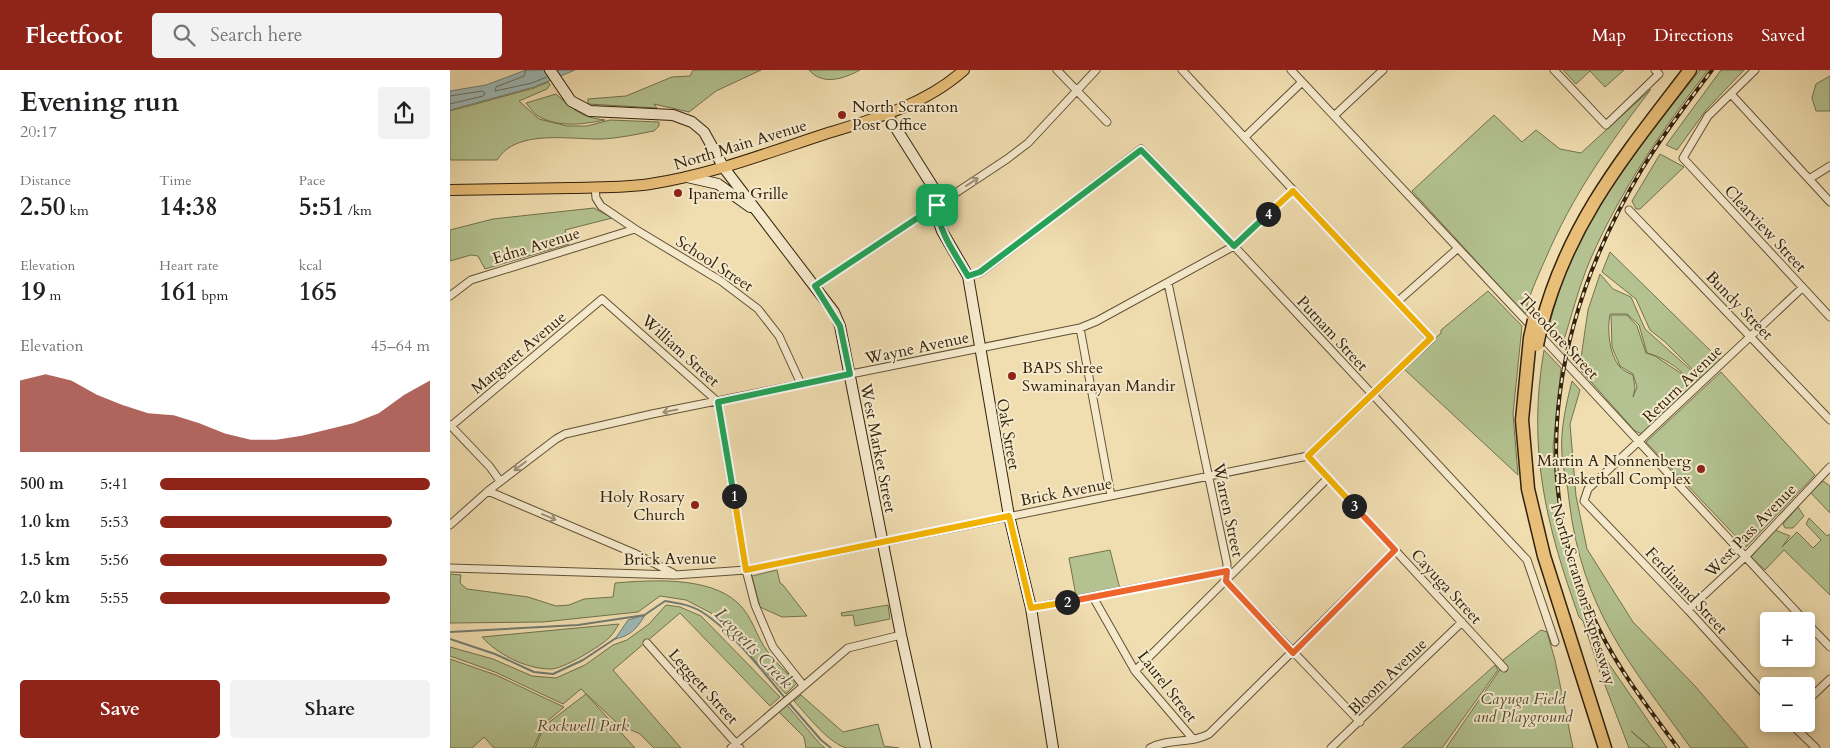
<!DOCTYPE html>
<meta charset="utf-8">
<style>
body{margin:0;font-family:Cardo,serif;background:#f2f2f2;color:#202124;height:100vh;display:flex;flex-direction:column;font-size:19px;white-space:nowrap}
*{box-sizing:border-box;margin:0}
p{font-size:16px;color:#757577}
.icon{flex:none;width:28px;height:28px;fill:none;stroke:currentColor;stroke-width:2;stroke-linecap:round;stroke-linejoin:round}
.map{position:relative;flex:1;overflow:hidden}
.panel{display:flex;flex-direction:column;background:#fff;width:450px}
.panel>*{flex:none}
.controls{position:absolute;left:1310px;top:542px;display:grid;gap:10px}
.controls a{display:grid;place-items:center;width:55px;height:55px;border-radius:5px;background:#fff;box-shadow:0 2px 8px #0003;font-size:25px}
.pin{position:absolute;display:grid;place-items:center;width:42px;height:42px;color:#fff;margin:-21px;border-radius:10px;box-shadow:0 2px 8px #0006}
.km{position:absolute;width:25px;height:25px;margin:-12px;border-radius:50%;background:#222;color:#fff;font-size:14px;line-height:25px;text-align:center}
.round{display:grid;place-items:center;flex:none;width:52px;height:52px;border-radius:5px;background:#f2f2f2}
.head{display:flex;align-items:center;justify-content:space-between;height:85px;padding:0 20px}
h1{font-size:28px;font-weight:600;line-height:38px}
.metrics{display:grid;grid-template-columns:repeat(3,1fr);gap:8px;height:85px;padding:5px 20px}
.metrics div{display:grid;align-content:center}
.metrics b{font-size:25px;font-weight:600}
.metrics small{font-size:14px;font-weight:400}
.metrics p{font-size:14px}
.chart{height:140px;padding:10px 20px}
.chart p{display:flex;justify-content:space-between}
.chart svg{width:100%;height:90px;margin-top:5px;fill:#8f2418;opacity:.7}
.action{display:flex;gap:10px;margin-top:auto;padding:10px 20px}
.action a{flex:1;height:58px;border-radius:5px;background:#8f2418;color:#fff;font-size:20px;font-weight:600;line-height:58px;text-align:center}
.action a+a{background:#f2f2f2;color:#202124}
ul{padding:0 20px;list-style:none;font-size:16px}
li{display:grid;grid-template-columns:80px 60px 1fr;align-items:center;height:38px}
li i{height:12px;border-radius:6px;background:#8f2418}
header{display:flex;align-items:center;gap:30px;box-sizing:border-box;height:70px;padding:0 25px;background:#8f2418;color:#fff}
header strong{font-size:24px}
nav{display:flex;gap:28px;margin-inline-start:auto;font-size:18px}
.search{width:350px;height:45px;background:#f2f2f2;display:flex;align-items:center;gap:12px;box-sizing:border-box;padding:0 18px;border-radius:5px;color:#757577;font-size:19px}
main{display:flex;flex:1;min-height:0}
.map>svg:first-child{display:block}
.green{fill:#b3c290;stroke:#73724e;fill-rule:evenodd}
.water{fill:#9eb9b6;stroke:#737d72}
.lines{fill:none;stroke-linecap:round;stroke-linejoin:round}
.shore{stroke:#686e60;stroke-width:1}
.stream{stroke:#737d72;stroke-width:2}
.street-casing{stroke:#625134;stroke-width:9}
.secondary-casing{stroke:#33220b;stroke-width:12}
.primary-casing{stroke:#33220b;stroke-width:12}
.highway-casing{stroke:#33220b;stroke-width:15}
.street{stroke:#f5e9cc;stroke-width:7}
.secondary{stroke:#f5e9cc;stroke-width:10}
.primary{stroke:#e8be78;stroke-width:10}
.highway{stroke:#e8be78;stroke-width:12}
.rail-casing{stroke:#33220b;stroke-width:4}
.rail{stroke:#f5e9cc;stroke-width:2;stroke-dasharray:5.5;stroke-linecap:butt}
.highway-bridge-casing{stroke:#33220b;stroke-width:15;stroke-linecap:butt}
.highway-bridge{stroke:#e8be78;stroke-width:12}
.oneway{stroke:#9e8f75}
.split-1-casing{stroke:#fff;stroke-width:10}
.split-2-casing{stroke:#fff;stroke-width:10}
.split-3-casing{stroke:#fff;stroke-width:10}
.split-4-casing{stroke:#fff;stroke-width:10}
.split-5-casing{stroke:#fff;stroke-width:10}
.split-1{stroke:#22a559;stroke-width:6}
.split-2{stroke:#f5b400;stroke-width:6}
.split-3{stroke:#f0652b;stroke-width:6}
.split-4{stroke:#f5b400;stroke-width:6}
.split-5{stroke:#22a559;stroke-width:6}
.poi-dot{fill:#8f2418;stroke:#f5e9cc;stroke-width:2}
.labels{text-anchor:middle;stroke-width:4;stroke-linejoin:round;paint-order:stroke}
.poi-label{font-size:16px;fill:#33220b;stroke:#f5e9cc;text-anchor:start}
.street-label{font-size:16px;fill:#33220b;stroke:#f5e9cc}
.park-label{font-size:16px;font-style:italic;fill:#534a2c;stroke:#f5e9cc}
.water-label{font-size:18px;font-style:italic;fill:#534f3e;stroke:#f5e9cc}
</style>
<header>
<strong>Fleetfoot</strong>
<div class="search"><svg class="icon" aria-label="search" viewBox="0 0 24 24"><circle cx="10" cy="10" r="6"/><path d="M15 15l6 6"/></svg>Search here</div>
<nav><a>Map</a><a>Directions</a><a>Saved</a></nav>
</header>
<main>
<section class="panel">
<div class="head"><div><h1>Evening run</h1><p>20:17</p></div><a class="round"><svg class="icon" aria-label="share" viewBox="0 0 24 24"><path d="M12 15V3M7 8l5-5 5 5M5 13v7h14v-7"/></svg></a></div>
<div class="metrics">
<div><p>Distance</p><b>2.50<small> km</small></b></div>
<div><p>Time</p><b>14:38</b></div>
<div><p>Pace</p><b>5:51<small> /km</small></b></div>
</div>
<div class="metrics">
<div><p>Elevation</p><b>19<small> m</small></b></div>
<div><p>Heart rate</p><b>161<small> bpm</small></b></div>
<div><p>kcal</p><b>165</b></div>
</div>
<div class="chart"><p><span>Elevation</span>45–64 m</p>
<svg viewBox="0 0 160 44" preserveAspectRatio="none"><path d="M0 44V9L10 6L20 9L30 16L40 21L50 25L60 26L70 30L80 35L90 38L100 38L110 36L120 33L130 30L140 25L150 16L160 9V44z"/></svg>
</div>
<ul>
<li><b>500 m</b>5:41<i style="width:100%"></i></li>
<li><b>1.0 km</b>5:53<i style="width:86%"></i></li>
<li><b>1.5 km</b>5:56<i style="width:84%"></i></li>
<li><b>2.0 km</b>5:55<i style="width:85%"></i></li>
</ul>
<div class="action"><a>Save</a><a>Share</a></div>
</section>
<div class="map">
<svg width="1380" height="678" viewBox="0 0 1380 678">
<rect width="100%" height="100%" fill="#f0ddb0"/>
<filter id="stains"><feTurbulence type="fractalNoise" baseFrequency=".004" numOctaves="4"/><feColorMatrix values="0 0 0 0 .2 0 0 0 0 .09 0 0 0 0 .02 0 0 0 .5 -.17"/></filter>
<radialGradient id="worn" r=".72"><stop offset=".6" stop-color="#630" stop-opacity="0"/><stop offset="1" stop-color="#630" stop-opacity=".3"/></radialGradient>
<path class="green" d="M243 0H311L266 21 239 42 204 34 207 38 138 34V29L176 26 222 7 240 6Z
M359 0H410C393 9 373 16 359 0Z
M1113 0H1174L1155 17 1140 1 1126 14Z
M1250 0H1258C1213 58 1171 120 1141 188 1128 218 1121 249 1111 279L1097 262C1105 234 1113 205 1126 179 1158 115 1206 56 1250 0Z
M1271 0H1294L1256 40 1227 80 1216 75Z
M1380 6V41H1366L1362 28 1366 14Z
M98 12 100 15 97 19 69 31 89 49 117 56H137L160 50 209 52V56L204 61C188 64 170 68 153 69 122 70 66 58 47 90H0V41L84 18Z
M1201 19C1158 76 1123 124 1095 190 1087 208 1079 225 1075 244L962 121 1044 45 1072 72 1086 60 1110 79 1131 83Z
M106 24C124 39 129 47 155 50 134 54 110 58 90 47 85 45 80 38 76 33Z
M1210 84 1234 97 1190 139H1186L1182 131Z
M144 138 162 148 115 160 119 174 35 199 28 186 21 185 0 191V160L43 149Z
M1160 182 1270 290 1251 308 1215 272 1200 260 1186 229 1152 202Z
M1150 204 1163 219 1181 227 1195 259 1250 308 1192 364 1185 361 1125 294 1131 288 1138 240ZM1160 244H1177L1189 255 1197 283C1213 287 1227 297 1238 308L1205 286 1196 283 1187 256 1177 245H1161L1162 277 1170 296 1183 304 1187 317 1183 327 1185 318 1183 305C1178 303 1172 300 1169 296 1159 283 1157 260 1160 244Z
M1038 221 1072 256 1063 344 1068 405 954 299 991 263V260Z
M1094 280 1111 298 1103 377 1106 419 1113 463 1134 536 1136 556 1159 594 1217 678H1201L1181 661 1200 678H1179L1150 602 1133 551 1129 547C1096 455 1077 379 1094 280Z
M1271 302 1365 405 1296 477 1196 372Z
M1122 311 1130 320 1120 354 1126 426 1137 479 1183 552 1245 616 1298 678H1241C1179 593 1132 539 1119 430 1118 415 1113 400 1112 385 1110 360 1116 335 1122 311Z
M1373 411 1380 416V443L1360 422Z
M1348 437 1354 446 1343 458H1335L1333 454Z
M1359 448 1377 466 1380 464V525L1334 480 1315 500 1301 487 1325 460 1340 466 1332 477 1347 462 1363 478 1371 470 1356 454Z
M660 480 670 519 626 526 619 488Z
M327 500 330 513 333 515 357 546 332 547 310 537 302 506Z
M0 504 11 505 10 513 17 519 78 527 106 536 119 535 134 529 163 527 165 513C201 510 259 506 288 533 303 547 306 567 318 582 326 593 337 603 347 613L336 624 261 543 236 530 210 526 188 542 93 552 0 553Z
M216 535 230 537 251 546 330 627 320 636 230 543 163 600 231 678H204L190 664 168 654 131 619 113 634 45 602 0 586V577L43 589 82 606 106 608 135 595 163 575 177 570 199 554Z
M438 535 440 549 405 556 403 545 392 546 391 543Z
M169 554C166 558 164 563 160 567 151 576 112 600 100 599 76 599 47 584 32 567Z
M1091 560 1097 562 1105 590 1123 678H996L1049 601 1053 590Z
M0 589 46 605 114 637 94 654 83 678H44L34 667 22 678H0Z
M1045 595 1048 600 992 678H952Z
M136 624 185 678H85L94 656Z
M351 625 393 662 428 654 434 676 449 678C433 678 413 678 397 678 379 674 356 644 344 631Z
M336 634 370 674 375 678H356L354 667 329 642Z"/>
<path class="water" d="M76 0H125L84 17 0 40V21L36 15Z
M195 545C187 559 180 566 165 569L178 550Z"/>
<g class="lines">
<path class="shore" d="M76 0 74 6 46 17 45 21 82 13 97 7
M0 26 32 21 35 23 33 26 0 34"/>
<path class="stream" d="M193 546 215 531C228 533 241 535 252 542 281 560 313 602 335 628
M0 562 128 555 195 545
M0 569 45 584 84 602 103 604 133 590 166 568
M338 632 371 670 381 678"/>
<defs>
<path id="street" d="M607 0 657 52
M841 0 1082 257
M1104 0 1156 55 1209 4 1205 0
M1305 0 1258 46 1233 88 1380 247
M1281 24 1380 132
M885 45 933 0
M795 67 852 12
M1359 109 1380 96
M145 117 146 128 151 136 185 159 271 211 308 239 329 266 351 314
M1179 140 1380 350
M518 206 530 203 691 79 784 176 1077 490 1105 572
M718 213 777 494 776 511 910 652
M365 216 557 89 578 73 646 0
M0 226 21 210 185 159
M947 232 1007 179
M630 258 661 426
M1090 265 1355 551
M0 355 40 397 50 411
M1 356 152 229 268 332 296 500 305 535 323 577 353 615
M858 386 1054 598
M38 421 186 484 223 503
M0 455 38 421 106 369 115 364 202 344 630 258 647 251 784 176 843 121
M0 498 225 505 296 500 858 386 981 269 732 0
M643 527 685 601 743 669
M581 538 777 501
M1238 540 1295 487 1380 397
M1356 552 1380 577
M197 573 290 678
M685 601 878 408
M1319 629 1238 540 1134 431 1138 419 1352 218
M1356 632 1380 609
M1341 654 1366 678
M281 678 398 578 451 565
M700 678C719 668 741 674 759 664L945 480
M881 678 1012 552"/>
<path id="secondary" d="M100 0 121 31 140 41 223 45 242 52 254 62 274 98 384 242 390 256 451 565 476 678
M437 44 483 117 486 125 488 150 492 161 518 206 559 446 581 538 603 678
M237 107 268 114 300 137"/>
<path id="primary" d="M0 120C40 119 81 119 121 118 147 117 175 118 200 114 260 105 317 83 375 64 424 49 475 35 514 0"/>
<path id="highway" d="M1091 257C1118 152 1176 84 1240 0
M1080 268 1072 350 1078 419 1094 486 1155 678"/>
</defs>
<use href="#street" class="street-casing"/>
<use href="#secondary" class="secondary-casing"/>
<use href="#primary" class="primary-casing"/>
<use href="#highway" class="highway-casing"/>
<use href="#street" class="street"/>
<use href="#secondary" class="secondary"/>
<use href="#primary" class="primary"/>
<use href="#highway" class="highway"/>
<defs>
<path id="rail" d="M1228 678C1200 640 1170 602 1149 559 1071 406 1108 239 1192 99 1213 64 1238 32 1262 0"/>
</defs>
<use href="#rail" class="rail-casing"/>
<use href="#rail" class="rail"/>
<defs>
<path id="highway-bridge" d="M1080 268 1084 250
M1087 275 1091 257"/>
</defs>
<use href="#highway-bridge" class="highway-bridge-casing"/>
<use href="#highway-bridge" class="highway-bridge"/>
</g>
<defs><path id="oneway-shaft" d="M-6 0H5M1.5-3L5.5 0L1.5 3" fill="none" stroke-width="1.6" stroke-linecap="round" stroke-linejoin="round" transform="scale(1.25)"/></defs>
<g class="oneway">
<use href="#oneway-shaft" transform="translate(522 112) rotate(-34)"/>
<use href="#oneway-shaft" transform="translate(220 341) rotate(169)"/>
<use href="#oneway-shaft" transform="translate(70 396) rotate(143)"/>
<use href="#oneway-shaft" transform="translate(99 447) rotate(23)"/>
</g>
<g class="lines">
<defs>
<path id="split-1" d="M284 426 268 332 400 304 390 256 365 216 487 135"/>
<path id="split-2" d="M284 426 296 500 559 446 581 538 617 532"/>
<path id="split-3" d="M617 532 777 501 776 511 843 583 945 480 904 436"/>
<path id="split-4" d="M818 144 843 121 981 268 858 386 904 436"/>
<path id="split-5" d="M487 135C488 162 505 183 518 206L530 202 691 80 784 176 818 144"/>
</defs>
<use href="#split-1" class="split-1-casing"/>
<use href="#split-2" class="split-2-casing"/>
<use href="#split-3" class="split-3-casing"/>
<use href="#split-4" class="split-4-casing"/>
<use href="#split-5" class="split-5-casing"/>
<use href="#split-1" class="split-1"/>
<use href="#split-2" class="split-2"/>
<use href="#split-3" class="split-3"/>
<use href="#split-4" class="split-4"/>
<use href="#split-5" class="split-5"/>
</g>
<g class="poi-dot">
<circle cx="392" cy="45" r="5"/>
<circle cx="228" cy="123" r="5"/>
<circle cx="562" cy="306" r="5"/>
<circle cx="1251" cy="399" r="5"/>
<circle cx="245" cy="435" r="5"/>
</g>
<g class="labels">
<g class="poi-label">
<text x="402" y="42">North Scranton<tspan x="402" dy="18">Post Office</tspan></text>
<text x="238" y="129">Ipanema Grille</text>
<text x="572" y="303">BAPS Shree<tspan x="572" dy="18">Swaminarayan Mandir</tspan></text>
<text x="1241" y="396" text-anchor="end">Martin A Nonnenberg<tspan x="1241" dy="18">Basketball Complex</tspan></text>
<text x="235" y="432" text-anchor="end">Holy Rosary<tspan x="235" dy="18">Church</tspan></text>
</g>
<g class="street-label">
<text transform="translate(290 74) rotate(-17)" y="6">North Main Avenue</text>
<text transform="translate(1316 158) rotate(47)" y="6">Clearview Street</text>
<text transform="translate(86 175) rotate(-17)" y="6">Edna Avenue</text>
<text transform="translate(265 193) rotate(33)" y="6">School Street</text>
<text transform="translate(1290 235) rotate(46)" y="6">Bundy Street</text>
<text transform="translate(883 263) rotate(47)" y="6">Putnam Street</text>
<text transform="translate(1109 266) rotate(47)" y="6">Theodore Street</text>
<text transform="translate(467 277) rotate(-12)" y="6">Wayne Avenue</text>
<text transform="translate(231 280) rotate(42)" y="6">William Street</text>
<text transform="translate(68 282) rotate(-40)" y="6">Margaret Avenue</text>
<text transform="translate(1232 313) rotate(-44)" y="6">Return Avenue</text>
<text transform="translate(559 364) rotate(80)" y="6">Oak Street</text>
<text transform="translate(429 378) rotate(79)" y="6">West Market Street</text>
<text transform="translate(616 421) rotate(-11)" y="6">Brick Avenue</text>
<text transform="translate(779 440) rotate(78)" y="6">Warren Street</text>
<text transform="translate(1300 460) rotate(-46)" y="6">West Pass Avenue</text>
<text transform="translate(220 488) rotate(-1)" y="6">Brick Avenue</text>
<text transform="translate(997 516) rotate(47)" y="6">Cayuga Street</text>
<text transform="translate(1237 520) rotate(47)" y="6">Ferdinand Street</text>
<text transform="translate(1134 524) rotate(73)" y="6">North Scranton Expressway</text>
<text transform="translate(937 606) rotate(-44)" y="6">Bloom Avenue</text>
<text transform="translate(254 616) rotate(48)" y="6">Leggett Street</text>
<text transform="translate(718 616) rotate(52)" y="6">Laurel Street</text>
</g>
<g class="park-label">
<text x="1073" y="634">Cayuga Field<tspan x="1073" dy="18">and Playground</tspan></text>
<text x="133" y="661">Rockwell Park</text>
</g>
<g class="water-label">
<text transform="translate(304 578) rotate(46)" y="6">Leggetts Creek</text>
</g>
</g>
<rect width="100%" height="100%" filter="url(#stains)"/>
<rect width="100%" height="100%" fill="url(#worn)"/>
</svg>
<div class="controls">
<a>+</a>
<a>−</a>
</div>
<div class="pin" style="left:487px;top:135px;background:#1e9e55"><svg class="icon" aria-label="arrive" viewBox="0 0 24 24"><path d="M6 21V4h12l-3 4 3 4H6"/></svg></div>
<b class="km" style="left:284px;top:426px">1</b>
<b class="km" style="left:617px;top:532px">2</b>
<b class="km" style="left:904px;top:436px">3</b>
<b class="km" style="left:818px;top:144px">4</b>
</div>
</main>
